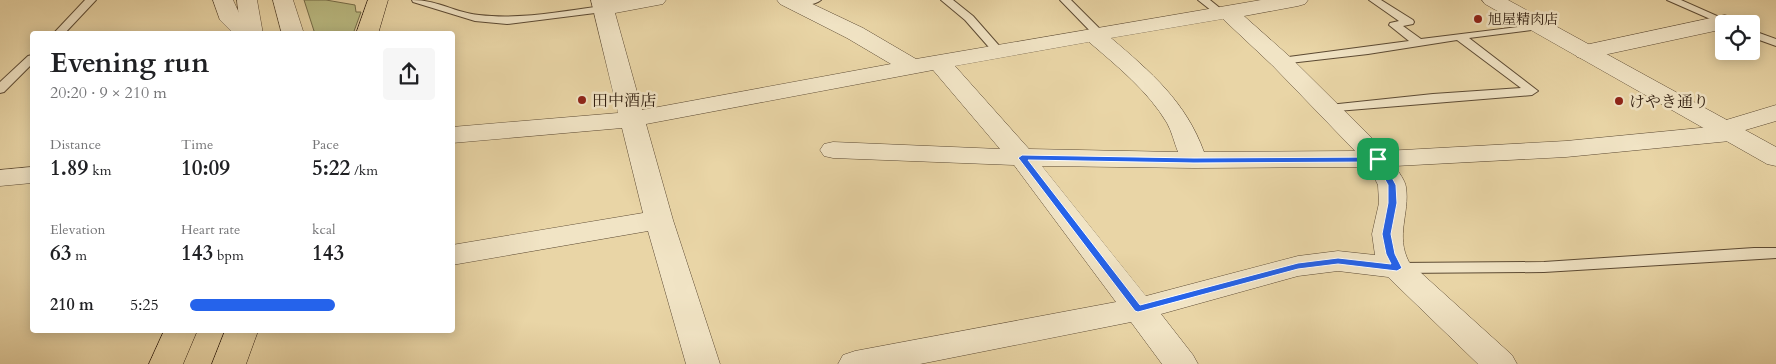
<!DOCTYPE html>
<meta charset="utf-8">
<style>
body{margin:0;font-family:Cardo,"Noto Serif JP",serif;background:#f6f6f6;color:#202124;height:100vh;display:flex;flex-direction:column;font-size:19px;white-space:nowrap}
*{box-sizing:border-box;margin:0}
p{font-size:16px;color:#757577}
.icon{flex:none;width:28px;height:28px;fill:none;stroke:currentColor;stroke-width:2;stroke-linecap:round;stroke-linejoin:round}
.map{position:relative;flex:1;overflow:hidden}
.details{position:absolute;left:30px;top:31px;width:425px;height:302px;display:flex;flex-direction:column;background:#fff;border-radius:5px;box-shadow:0 2px 12px #0003}
.details>*{flex:none}
.buttons{position:absolute;left:1715px;top:15px;display:grid;gap:10px}
.buttons a{display:grid;place-items:center;width:45px;height:45px;border-radius:5px;background:#fff;box-shadow:0 2px 12px #0003;font-size:25px}
.pin{position:absolute;display:grid;place-items:center;width:42px;height:42px;color:#fff;margin:-21px;border-radius:10px;box-shadow:0 2px 8px #0006}
.round{display:grid;place-items:center;flex:none;width:52px;height:52px;border-radius:5px;background:#f6f6f6}
.overview{display:flex;align-items:center;justify-content:space-between;height:85px;padding:0 20px}
h1{font-size:28px;font-weight:700;line-height:38px}
.figures{display:grid;grid-template-columns:repeat(3,1fr);gap:8px;height:85px;padding:5px 20px}
.figures div{display:grid;align-content:center}
.figures b{font-size:21px;font-weight:700}
.figures small{font-size:14px;font-weight:400}
.figures p{font-size:14px}
ul{padding:0 20px;list-style:none;font-size:16px}
li{display:grid;grid-template-columns:80px 60px 1fr;align-items:center;height:38px}
li i{height:12px;border-radius:6px;background:#2563eb}
.map>svg:first-child{display:block}
.green{fill:#bbbc83;stroke:#746c48}
.lines{fill:none;stroke-linecap:round;stroke-linejoin:round}
.service-casing{stroke:#5c4a33;stroke-width:2}
.minor-casing{stroke:#5c4a33;stroke-width:1}
.tertiary-casing{stroke:#5c4a33;stroke-width:1}
.primary-casing{stroke:#2d1b0d;stroke-width:1}
.service{fill:#f1e4c5;fill-rule:evenodd}
.minor{fill:#f1e4c5;fill-rule:evenodd}
.tertiary{fill:#f1e4c5;fill-rule:evenodd}
.primary{fill:#e9d5a6;fill-rule:evenodd}
.route{fill:#2563eb;stroke:#fff;fill-rule:evenodd}
.poi-dot{fill:#8f2418;stroke:#f1e4c5;stroke-width:2}
.labels{text-anchor:middle;stroke-width:5;stroke-linejoin:round;paint-order:stroke}
.far-poi-label{font-size:14px;fill:#2d1b0d;stroke:#f1e4c5;text-anchor:start}
.poi-label{font-size:16px;fill:#2d1b0d;stroke:#f1e4c5;text-anchor:start}
</style>
<div class="map">
<svg width="1776" height="364" viewBox="0 0 1776 364">
<rect width="100%" height="100%" fill="#e9d5a6"/>
<filter id="stains"><feTurbulence type="fractalNoise" baseFrequency=".004" numOctaves="4"/><feColorMatrix values="0 0 0 0 .2 0 0 0 0 .09 0 0 0 0 .02 0 0 0 .5 -.17"/></filter>
<radialGradient id="worn" r=".72"><stop offset=".6" stop-color="#630" stop-opacity="0"/><stop offset="1" stop-color="#630" stop-opacity=".3"/></radialGradient>
<path class="green" d="M304 0H326L355 5 356 12H361L353 34H315Z"/>
<g class="lines">
<defs>
<path id="service" d="M85 0H96L64 34H53Z
M412 0C438 0 456 13 479 15 521 20 562 11 603 6L608 9 603 12 507 24 475 21 413 2Z
M795 0H821C815 5 797 8 791 3Z
M941 0H953L973 16 1002 49 1004 51 1002 53H994L965 20Z
M1060 0H1071L1105 34 1103 36H1095Z
M1198 0H1210L1226 13 1225 15H1217Z
M1369 0H1381L1413 20 1414 22 1413 24 1403 26 1421 39 1543 24 1544 26 1539 29 1469 38 1538 91 1532 95 1325 112 1323 109 1325 106 1329 105 1433 94 1521 88 1457 40 1368 54 1281 64 1275 61 1281 58 1409 41 1389 25 1390 23 1399 21Z
M1667 0H1681L1735 24H1724V25Z
M1751 30 1776 39V46L1751 37Z
M32 55V64L4 92 0 93V82L28 56Z
M1754 248H1776V258L1544 272 1397 273 1392 272 1389 268 1392 264 1397 263 1544 262Z"/>
<path id="minor" d="M213 0H233L241 17 258 34H234L220 20Z
M591 0H666L663 4 615 13 642 110 891 64 847 38 780 4 777 0H804L863 28 916 59 1261 0H1308L1305 4 1298 6 1244 16 1289 56 1385 151 1566 141 1710 127 1713 124 1776 105V121L1742 131 1743 133 1739 138 1730 141 1566 157 1395 166C1399 173 1405 180 1406 187 1410 214 1395 235 1409 262L1512 355 1517 364H1478L1388 277 1338 271 1298 276 1161 314 1193 355 1198 364H1162L1131 322 920 364H838L843 355 855 351 1116 302 1014 165 833 158 824 156 820 150 824 144 833 142 1000 149 933 70 646 124 673 220 720 364H686L648 231 452 265V245L643 213 622 128 452 143V127L618 113ZM1223 19 1273 66 1355 151 1204 152C1186 102 1151 72 1111 38ZM1089 42C1117 66 1148 91 1167 123 1172 132 1174 142 1178 152L1029 149 955 66ZM1042 166 1194 168 1369 167 1378 185 1379 203 1372 234 1375 255 1338 251 1298 256 1146 296Z
M1725 15 1733 17 1736 22 1735 24H1724V29L1585 59 1577 57 1574 52 1577 47 1585 45Z
M32 167V183L0 186V170Z"/>
<path id="tertiary" d="M237 0H257L263 34H241Z
M273 0H293L304 34H282Z
M1482 0H1508L1776 147V166L1767 164 1485 4Z"/>
<path id="primary" d="M368 0H388L378 34H356Z
M164 331H197L183 364H149Z
M225 331H258L246 364H212Z"/>
</defs>
<use href="#service" class="service-casing"/>
<use href="#minor" class="minor-casing"/>
<use href="#tertiary" class="tertiary-casing"/>
<use href="#primary" class="primary-casing"/>
<use href="#service" class="service"/>
<use href="#minor" class="minor"/>
<use href="#tertiary" class="tertiary"/>
<use href="#primary" class="primary"/>
</g>
<path class="route" d="M1022 155 1194 158 1381 157 1396 185 1397 203 1391 234 1395 254 1402 268 1397 271 1338 264 1298 269 1138 312 1135 311 1019 159 1018 158ZM1028 160 1194 163 1375 162 1388 185V203L1382 234 1386 254 1391 264 1338 258 1298 263 1140 305Z"/>
<g class="poi-dot">
<circle cx="1478" cy="19" r="5"/>
<circle cx="582" cy="100" r="5"/>
<circle cx="1619" cy="101" r="5"/>
</g>
<g class="labels">
<g class="far-poi-label">
<text x="1488" y="24">旭屋精肉店</text>
</g>
<g class="poi-label">
<text x="592" y="106">田中酒店</text>
<text x="1629" y="107">けやき通り</text>
</g>
</g>
<rect width="100%" height="100%" filter="url(#stains)"/>
<rect width="100%" height="100%" fill="url(#worn)"/>
</svg>
<div class="buttons">
<a><svg class="icon" aria-label="locate" viewBox="0 0 24 24"><circle cx="12" cy="12" r="6"/><path d="M12 2v4M12 18v4M2 12h4M18 12h4"/></svg></a>
</div>
<div class="pin" style="left:1378px;top:159px;background:#1e9e55"><svg class="icon" aria-label="arrive" viewBox="0 0 24 24"><path d="M6 21V4h12l-3 4 3 4H6"/></svg></div>
<section class="details">
<div class="overview"><div><h1>Evening run</h1><p>20:20 · 9 × 210 m</p></div><a class="round"><svg class="icon" aria-label="share" viewBox="0 0 24 24"><path d="M12 15V3M7 8l5-5 5 5M5 13v7h14v-7"/></svg></a></div>
<div class="figures">
<div><p>Distance</p><b>1.89<small> km</small></b></div>
<div><p>Time</p><b>10:09</b></div>
<div><p>Pace</p><b>5:22<small> /km</small></b></div>
</div>
<div class="figures">
<div><p>Elevation</p><b>63<small> m</small></b></div>
<div><p>Heart rate</p><b>143<small> bpm</small></b></div>
<div><p>kcal</p><b>143</b></div>
</div>
<ul>
<li><b>210 m</b>5:25<i style="width:59%"></i></li>
</ul>
</section>
</div>
